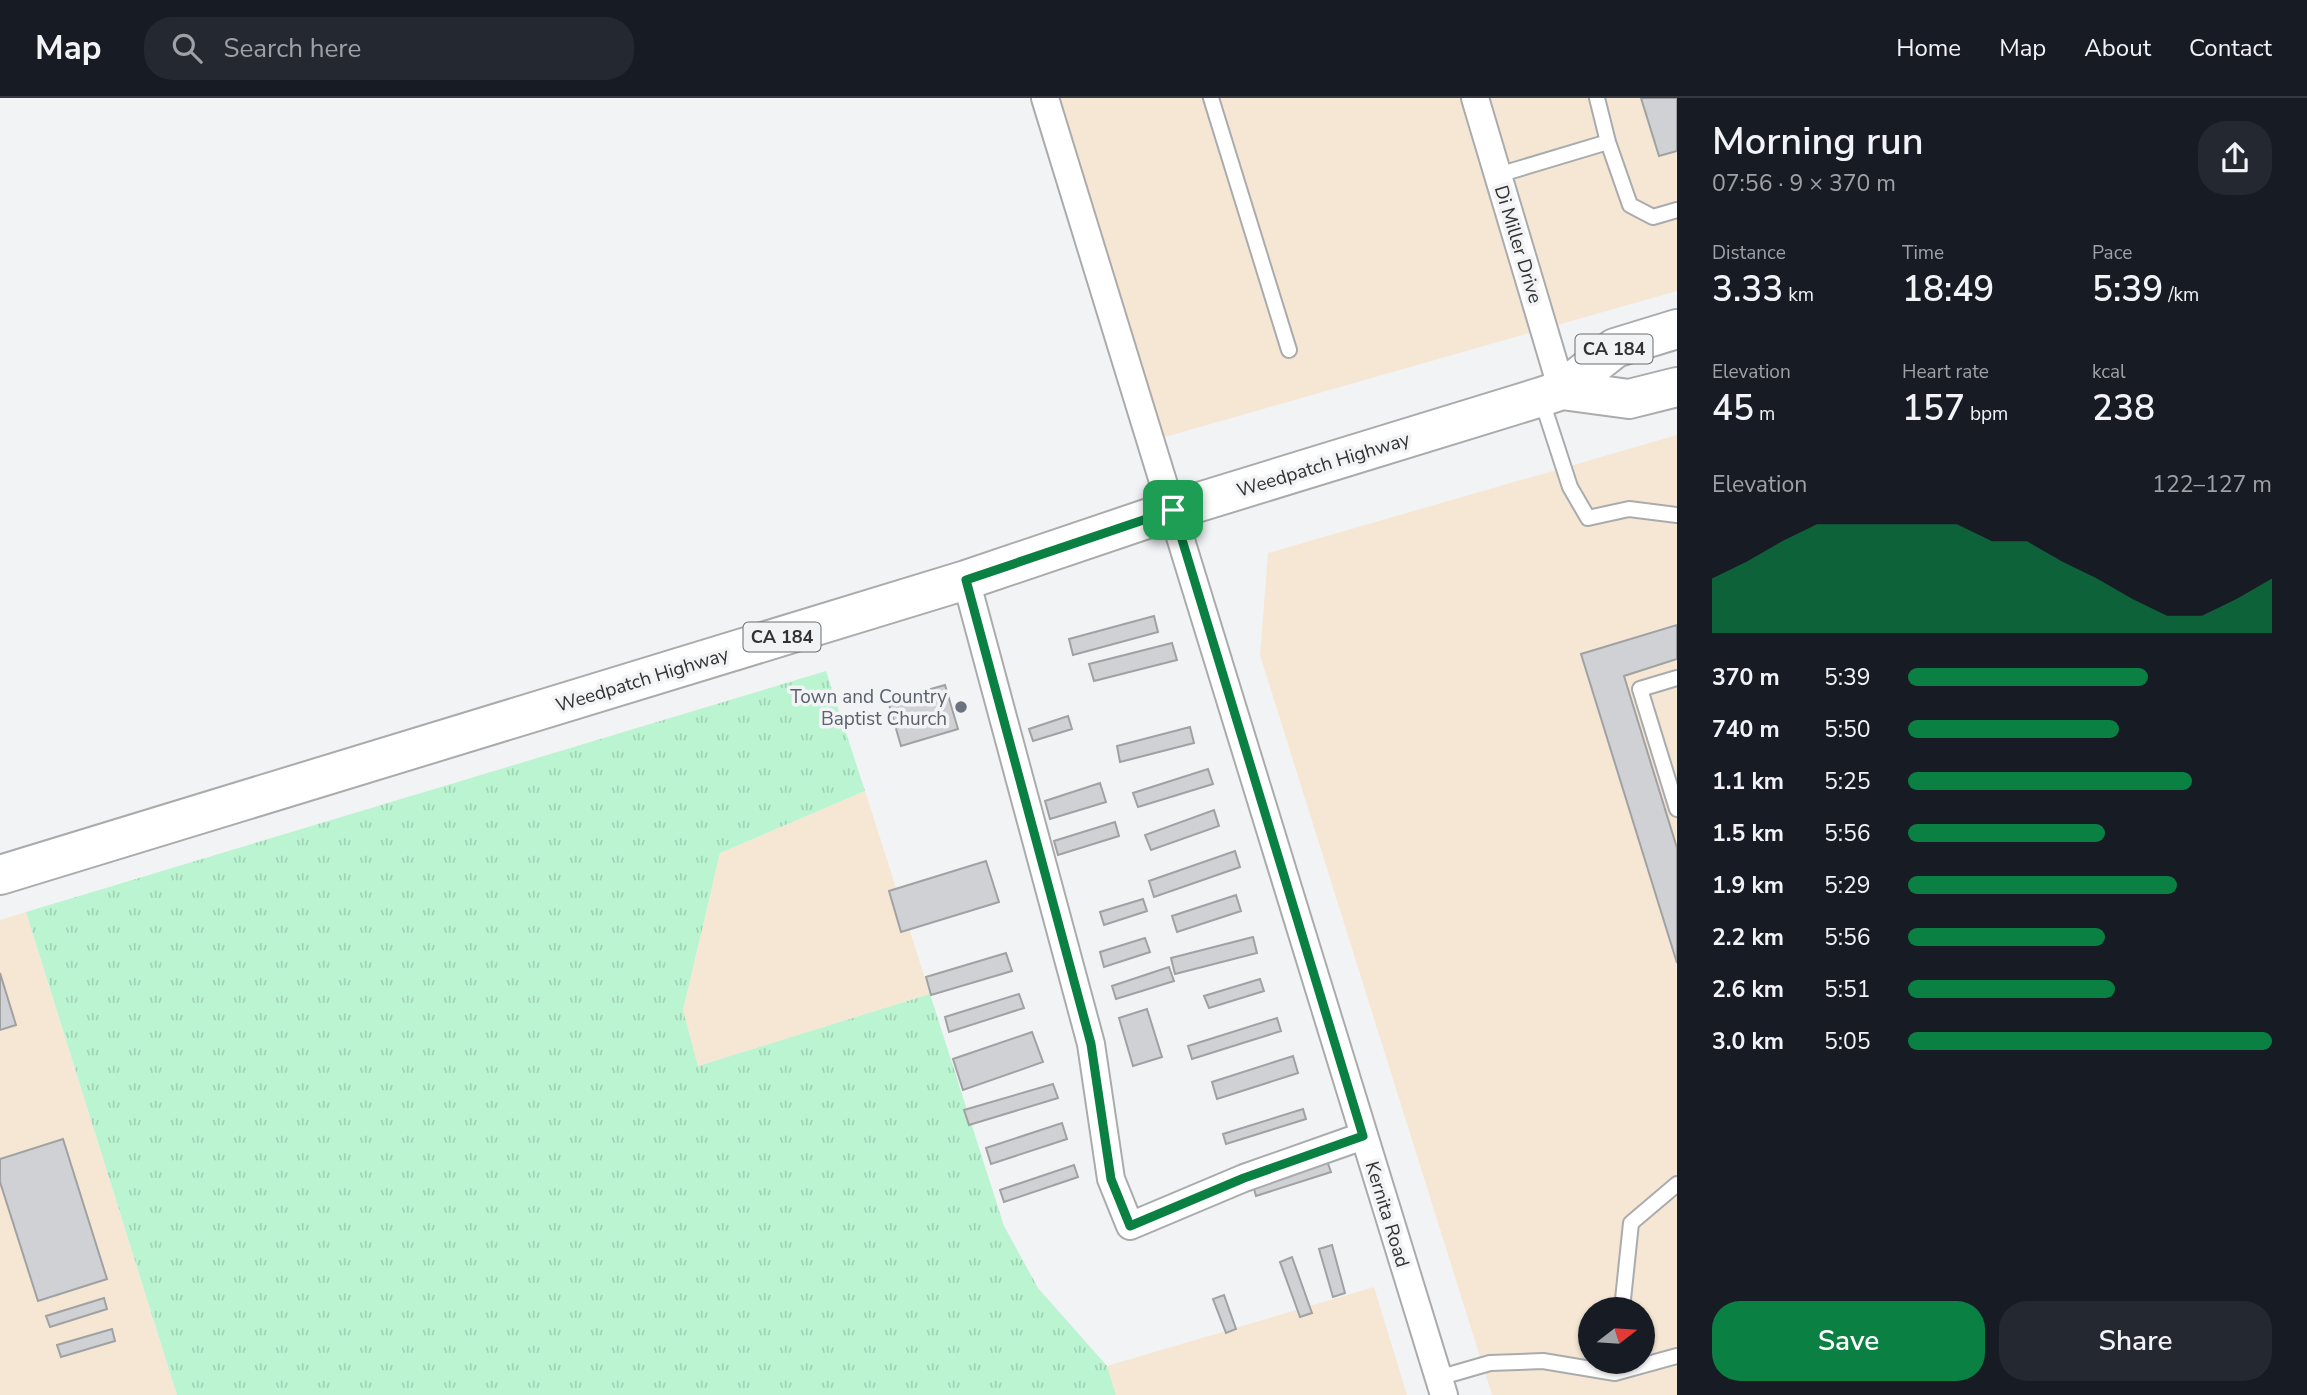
<!DOCTYPE html>
<meta charset="utf-8">
<style>
body{margin:0;font-family:"Nunito Sans",sans-serif;background:#242831;color:#f1f3f6;height:100vh;display:flex;flex-direction:column;font-size:26px;white-space:nowrap}
*{box-sizing:border-box;margin:0}
p{font-size:23px;color:#9ea1a6}
.icon{flex:none;width:38px;height:38px;fill:none;stroke:currentColor;stroke-width:2;stroke-linecap:round;stroke-linejoin:round}
.map{position:relative;flex:1;overflow:hidden}
.sheet{display:flex;flex-direction:column;background:#171b24;width:630px}
.sheet>*{flex:none}
.needle{width:46px;rotate:73deg}
.fabs{position:absolute;left:1578px;top:1199px;display:grid;gap:14px}
.fabs a{display:grid;place-items:center;width:77px;height:77px;border-radius:50%;background:#171b24;box-shadow:0 2px 5px #0004;font-size:35px}
.pin{position:absolute;display:grid;place-items:center;width:60px;height:60px;color:#fff;margin:-30px;border-radius:14px;box-shadow:0 4px 10px #0006}
.round{display:grid;place-items:center;flex:none;width:74px;height:74px;border-radius:28px;background:#242831}
.overview{display:flex;align-items:center;justify-content:space-between;height:119px;padding:0 35px}
h1{font-size:38px;font-weight:600;line-height:52px}
.figures{display:grid;grid-template-columns:repeat(3,1fr);gap:10px;height:119px;padding:7px 35px}
.figures div{display:grid;align-content:center}
.figures b{font-size:35px;font-weight:600}
.figures small{font-size:19px;font-weight:400}
.figures p{font-size:19px}
.chart{height:196px;padding:14px 35px}
.chart p{display:flex;justify-content:space-between}
.chart svg{width:100%;height:126px;margin-top:7px;fill:#0b8043;opacity:.7}
.action{display:flex;gap:14px;margin-top:auto;padding:14px 35px}
.action a{flex:1;height:80px;border-radius:28px;background:#0b8043;color:#fff;font-size:28px;font-weight:600;line-height:80px;text-align:center}
.action a+a{background:#242831;color:#f1f3f6}
ul{padding:0 35px;list-style:none;font-size:23px}
li{display:grid;grid-template-columns:112px 84px 1fr;align-items:center;height:52px}
li i{height:18px;border-radius:9px;background:#0b8043}
header{display:flex;align-items:center;gap:42px;box-sizing:border-box;height:98px;padding:0 35px;background:#171b24;border-bottom:2px solid #363941}
header strong{font-size:33px}
nav{display:flex;gap:38px;margin-inline-start:auto;font-size:24px}
.search{width:490px;height:63px;background:#242831;display:flex;align-items:center;gap:18px;box-sizing:border-box;padding:0 24px;border-radius:28px;color:#9ea1a6;font-size:26px}
main{display:flex;flex:1;min-height:0}
.map>svg:first-child{display:block}
.industrial{fill:#f6e7d4;fill-rule:evenodd}
.grass{fill:url(#grass-tufts)}
.building{fill:#d0d1d4;stroke:#a0a1a3;stroke-width:2}
.lines{fill:none;stroke-linecap:round;stroke-linejoin:round}
.lane-casing{stroke:#aaabad;stroke-width:18}
.street-casing{stroke:#aaabad;stroke-width:30}
.primary-casing{stroke:#aaabad;stroke-width:42}
.lane{stroke:#fff;stroke-width:14}
.street{stroke:#fff;stroke-width:26}
.primary{stroke:#fff;stroke-width:38}
.route-casing{stroke:#fff;stroke-width:14}
.route{stroke:#0b8043;stroke-width:9}
.worship-dot{fill:#6b7280;stroke:#f2f3f5;stroke-width:2.5}
.labels{text-anchor:middle;stroke-width:7;stroke-linejoin:round;paint-order:stroke}
.shield{fill:#f2f3f5;stroke:#6c6c6d;stroke-width:2}
.shield-label{font-size:18px;font-weight:bold;fill:#323233}
.street-label{font-size:19px;fill:#323233;stroke:#f2f3f5}
.worship-label{font-size:19px;fill:#5b616d;stroke:#f2f3f5;text-anchor:end}
</style>
<header>
<strong>Map</strong>
<div class="search"><svg class="icon" aria-label="search" viewBox="0 0 24 24"><circle cx="10" cy="10" r="6"/><path d="M15 15l6 6"/></svg>Search here</div>
<nav><a>Home</a><a>Map</a><a>About</a><a>Contact</a></nav>
</header>
<main>
<div class="map">
<svg width="1677" height="1297" viewBox="0 0 1677 1297">
<defs>
<pattern id="grass-tufts" width="24" height="20" patternUnits="userSpaceOnUse" patternTransform="scale(1.75)"><rect width="24" height="20" fill="#baf4d1"/><path d="M3 7l-1-3M5 7V3M7 7l1-3M15 17l-1-3M17 17v-4M19 17l1-3" fill="none" stroke="#a0d2b4"/></pattern>
</defs>
<rect width="100%" height="100%" fill="#f2f3f5"/>
<path class="industrial" d="M1042 0H1677V193L1147 344Z
M1677 337V1297H1492L1260 557 1268 455ZM1591 1211H1643V1264H1591Z
M865 693 930 896 698 968 683 912 720 755Z
M26 814 177 1297H0V822Z
M1374 1189 1407 1297H1116L1107 1268Z"/>
<path class="grass" d="M826 573 865 693 720 755 683 912 698 968 930 896 1004 1128 1038 1190 1107 1268 1116 1297H177L26 814Z"/>
<path class="building" d="M1641 0H1677V53L1659 58Z
M1154 518 1158 534 1073 557 1069 541Z
M1677 527V561L1624 578 1677 750V865L1581 556Z
M1172 545 1177 562 1094 583 1089 566Z
M945 587 958 631 901 648 888 603Z
M1068 618 1072 631 1033 643 1029 631Z
M1190 629 1194 645 1120 664 1117 648Z
M1208 671 1213 686 1138 709 1133 695Z
M1100 685 1106 704 1050 721 1045 703Z
M1214 712 1219 728 1151 752 1145 737Z
M1115 724 1119 738 1058 757 1054 743Z
M1235 753 1240 769 1154 799 1149 783Z
M986 763 999 804 901 834 889 793Z
M1236 797 1241 813 1177 834 1172 818Z
M1143 801 1147 813 1104 827 1100 814Z
M1253 839 1257 855 1175 876 1171 860Z
M1145 840 1150 854 1104 869 1100 854Z
M1006 855 1012 873 931 897 926 879Z
M1169 869 1174 883 1116 901 1112 888Z
M0 875 16 927 0 932Z
M1260 881 1264 893 1209 910 1204 898Z
M1019 896 1024 910 949 934 945 919Z
M1147 911 1162 959 1133 968 1119 920Z
M1277 920 1281 933 1192 961 1188 948Z
M1032 934 1043 964 963 992 953 961Z
M1293 958 1298 975 1217 1001 1212 984Z
M1053 986 1058 1000 969 1027 964 1012Z
M1303 1011 1306 1021 1226 1046 1223 1036Z
M1062 1025 1067 1041 991 1066 986 1050Z
M63 1041 107 1181 38 1203 0 1084V1061Z
M1326 1060 1331 1074 1256 1098 1252 1084Z
M1074 1067 1078 1079 1004 1104 1000 1092Z
M1332 1147 1345 1195 1333 1199 1319 1151Z
M1292 1159 1312 1215 1300 1219 1280 1164Z
M1224 1197 1236 1231 1226 1235 1213 1201Z
M104 1200 107 1211 50 1229 46 1218Z
M112 1231 115 1243 61 1259 57 1247Z"/>
<g class="lines">
<defs>
<path id="lane" d="M1211 0 1289 252
M1597 0 1608 44 1630 107 1653 119 1677 112
M1498 77 1608 44
M1541 300 1570 389 1588 420 1629 411 1677 417
M1677 580 1640 591 1677 711
M1622 1211 1631 1125 1677 1086
M1438 1280 1490 1265 1543 1263 1615 1275 1677 1258"/>
<path id="street" d="M1045 0 1444 1297
M1475 0 1562 292
M966 482 1091 946 1111 1081 1130 1128 1244 1080 1363 1038"/>
<path id="primary" d="M1562 292 1629 301 1677 289
M0 777 966 482 1173 412 1541 299 1562 292 1615 250 1677 231"/>
</defs>
<use href="#lane" class="lane-casing"/>
<use href="#street" class="street-casing"/>
<use href="#primary" class="primary-casing"/>
<use href="#lane" class="lane"/>
<use href="#street" class="street"/>
<use href="#primary" class="primary"/>
</g>
<g class="lines">
<defs>
<path id="route" d="M1173 412 1363 1038 1244 1080 1130 1128 1111 1081 1091 946 966 482Z"/>
</defs>
<use href="#route" class="route-casing"/>
<use href="#route" class="route"/>
</g>
<circle class="worship-dot" cx="961" cy="609" r="7"/>
<g class="labels">
<g class="shield">
<rect x="1575.5" y="236.5" width="77" height="29" rx="5"/>
<rect x="743.5" y="524.5" width="77" height="29" rx="5"/>
</g>
<g class="shield-label">
<text x="1614" y="257">CA 184</text>
<text x="782" y="545">CA 184</text>
</g>
<g class="street-label">
<text transform="translate(1519 146) rotate(73)" y="7">Di Miller Drive</text>
<text transform="translate(1323 366) rotate(-17)" y="7">Weedpatch Highway</text>
<text transform="translate(642 581) rotate(-17)" y="7">Weedpatch Highway</text>
<text transform="translate(1388 1116) rotate(73)" y="7">Kernita Road</text>
</g>
<g class="worship-label">
<text x="947" y="605">Town and Country<tspan x="947" dy="22">Baptist Church</tspan></text>
</g>
</g>
</svg>
<div class="fabs">
<a><svg class="needle" viewBox="-14 -14 28 28"><path d="M0-13l5 13h-10z" fill="#e53935"/><path d="M0 13l5-13h-10z" fill="#9ea1a6"/></svg></a>
</div>
<div class="pin" style="left:1173px;top:412px;background:#1e9e55"><svg class="icon" aria-label="arrive" viewBox="0 0 24 24"><path d="M6 21V4h12l-3 4 3 4H6"/></svg></div>
</div>
<section class="sheet">
<div class="overview"><div><h1>Morning run</h1><p>07:56 · 9 × 370 m</p></div><a class="round"><svg class="icon" aria-label="share" viewBox="0 0 24 24"><path d="M12 15V3M7 8l5-5 5 5M5 13v7h14v-7"/></svg></a></div>
<div class="figures">
<div><p>Distance</p><b>3.33<small> km</small></b></div>
<div><p>Time</p><b>18:49</b></div>
<div><p>Pace</p><b>5:39<small> /km</small></b></div>
</div>
<div class="figures">
<div><p>Elevation</p><b>45<small> m</small></b></div>
<div><p>Heart rate</p><b>157<small> bpm</small></b></div>
<div><p>kcal</p><b>238</b></div>
</div>
<div class="chart"><p><span>Elevation</span>122–127 m</p>
<svg viewBox="0 0 160 44" preserveAspectRatio="none"><path d="M0 44V25L10 19L20 12L30 6L40 6L50 6L60 6L70 6L80 12L90 12L100 19L110 25L120 32L130 38L140 38L150 32L160 25V44z"/></svg>
</div>
<ul>
<li><b>370 m</b>5:39<i style="width:66%"></i></li>
<li><b>740 m</b>5:50<i style="width:58%"></i></li>
<li><b>1.1 km</b>5:25<i style="width:78%"></i></li>
<li><b>1.5 km</b>5:56<i style="width:54%"></i></li>
<li><b>1.9 km</b>5:29<i style="width:74%"></i></li>
<li><b>2.2 km</b>5:56<i style="width:54%"></i></li>
<li><b>2.6 km</b>5:51<i style="width:57%"></i></li>
<li><b>3.0 km</b>5:05<i style="width:100%"></i></li>
</ul>
<div class="action"><a>Save</a><a>Share</a></div>
</section>
</main>
